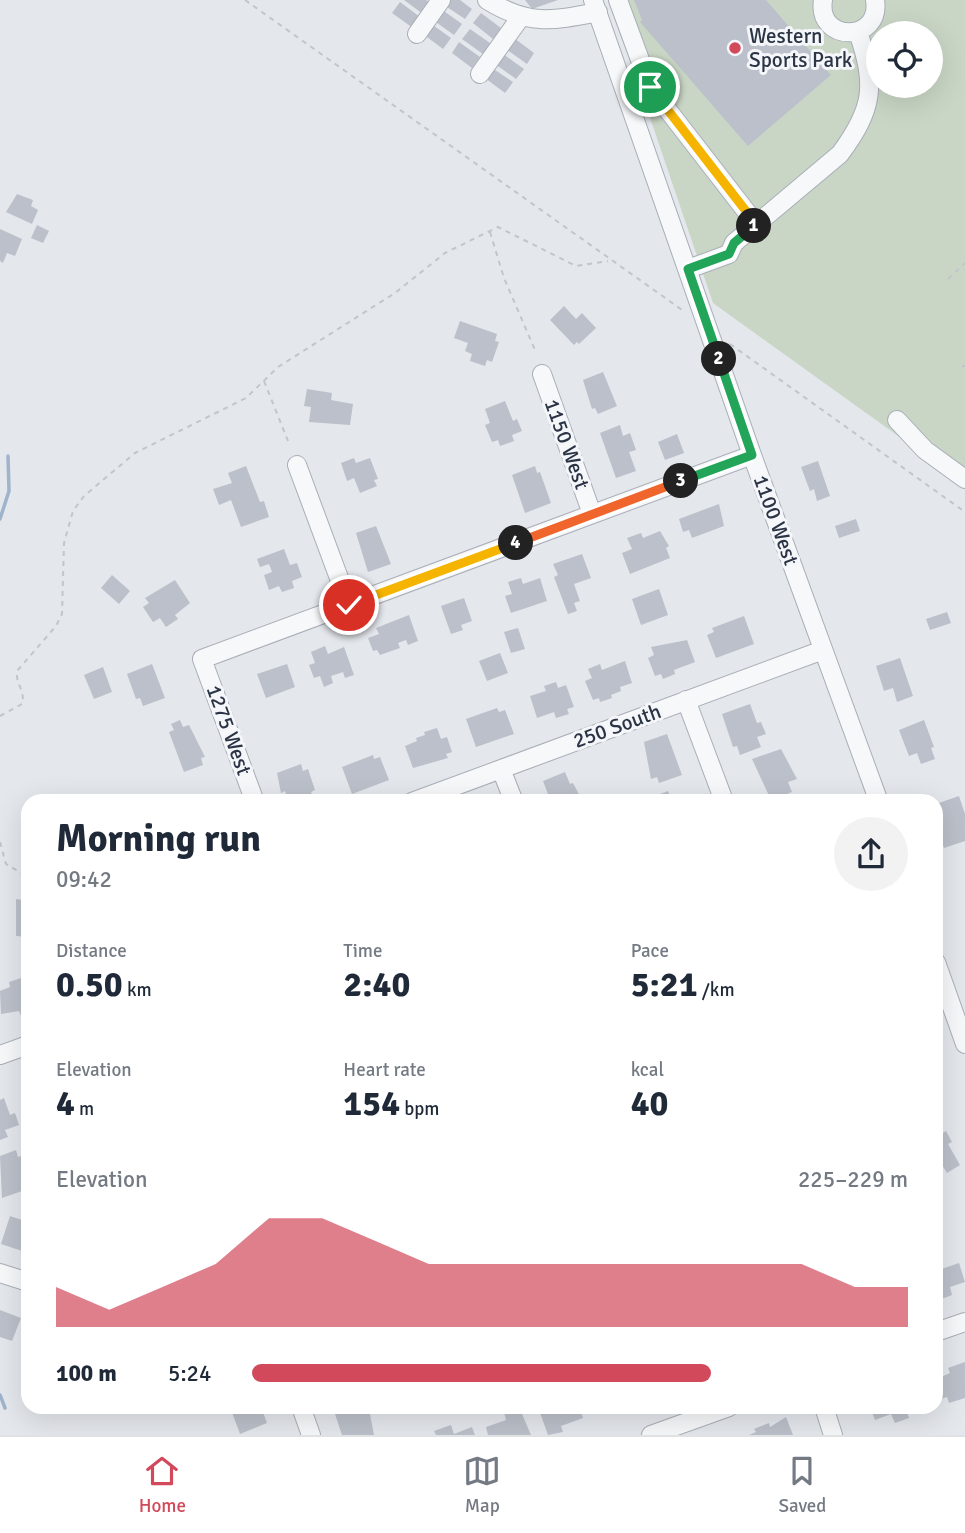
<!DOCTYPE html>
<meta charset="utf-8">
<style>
body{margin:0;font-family:Signika,sans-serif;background:#f2f2f3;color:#1f2937;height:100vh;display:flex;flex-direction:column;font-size:26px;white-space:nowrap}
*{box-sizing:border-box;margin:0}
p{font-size:23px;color:#747a83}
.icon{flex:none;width:38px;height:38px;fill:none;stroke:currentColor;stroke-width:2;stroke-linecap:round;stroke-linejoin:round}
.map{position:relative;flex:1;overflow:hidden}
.side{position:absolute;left:21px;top:794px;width:922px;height:620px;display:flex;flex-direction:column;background:#fff;border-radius:21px;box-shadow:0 7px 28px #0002}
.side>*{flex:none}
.controls{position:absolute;left:866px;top:21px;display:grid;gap:14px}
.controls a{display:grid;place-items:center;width:77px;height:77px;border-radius:50%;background:#fff;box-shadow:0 7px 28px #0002;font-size:35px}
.pin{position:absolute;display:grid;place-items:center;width:60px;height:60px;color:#fff;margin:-30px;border:4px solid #fff;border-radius:50%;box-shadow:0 2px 7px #0007}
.km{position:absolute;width:35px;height:35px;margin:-18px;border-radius:50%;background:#222;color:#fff;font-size:19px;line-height:35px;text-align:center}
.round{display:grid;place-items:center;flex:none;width:74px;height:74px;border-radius:37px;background:#f2f2f3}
.headline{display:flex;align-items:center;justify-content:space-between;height:119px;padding:0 35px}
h1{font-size:38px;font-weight:800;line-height:52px}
.figures{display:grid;grid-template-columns:repeat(3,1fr);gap:10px;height:119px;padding:7px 35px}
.figures div{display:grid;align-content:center}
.figures b{font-size:35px;font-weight:800}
.figures small{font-size:19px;font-weight:400}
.figures p{font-size:19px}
.chart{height:196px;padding:14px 35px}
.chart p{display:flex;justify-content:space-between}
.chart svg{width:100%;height:126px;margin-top:7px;fill:#d1495b;opacity:.7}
ul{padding:0 35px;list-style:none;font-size:23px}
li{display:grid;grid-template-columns:112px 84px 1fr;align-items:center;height:52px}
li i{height:18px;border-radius:9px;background:#d1495b}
.menu{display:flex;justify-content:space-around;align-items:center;height:98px;border-top:2px solid #e0e1e3;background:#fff;font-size:19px;color:#747a83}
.menu a{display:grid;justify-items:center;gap:4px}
.menu .selected{color:#d1495b}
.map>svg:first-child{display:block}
.green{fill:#c9d6c5;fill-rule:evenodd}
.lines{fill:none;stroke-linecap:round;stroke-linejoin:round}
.stream{stroke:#9fb4cc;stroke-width:3.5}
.building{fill:#bbc0ca}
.minor-casing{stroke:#a9aeb7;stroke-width:20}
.path{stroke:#c2c5cb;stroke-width:2;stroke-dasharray:5 5;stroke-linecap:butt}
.minor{stroke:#f7f8fa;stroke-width:18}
.split-1-casing{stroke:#fff;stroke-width:14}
.split-2-casing{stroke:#fff;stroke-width:14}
.split-3-casing{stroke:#fff;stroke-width:14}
.split-4-casing{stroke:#fff;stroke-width:14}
.split-5-casing{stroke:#fff;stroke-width:14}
.split-1{stroke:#f5b400;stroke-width:9}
.split-2{stroke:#22a559;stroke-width:9}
.split-3{stroke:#22a559;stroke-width:9}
.split-4{stroke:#f0652b;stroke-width:9}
.split-5{stroke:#f5b400;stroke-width:9}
.poi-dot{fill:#d1495b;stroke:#f4f6f9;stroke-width:2.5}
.labels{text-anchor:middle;stroke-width:6;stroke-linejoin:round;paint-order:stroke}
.poi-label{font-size:21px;fill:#2b3445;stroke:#f4f6f9;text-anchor:start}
.street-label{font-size:21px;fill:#2b3445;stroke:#f4f6f9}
</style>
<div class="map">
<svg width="965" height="1435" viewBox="0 0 965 1435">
<rect width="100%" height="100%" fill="#e4e7ec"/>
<path class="green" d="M610 0H965V484L713 303ZM878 33H931V86H878Z"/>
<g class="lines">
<path class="stream" d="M0 519 9 491 8 456
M0 1395 5 1408"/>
</g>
<path class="building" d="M404 0H426L431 3 423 14Z
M447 0H460L472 9 465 19 444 5Z
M525 0H558L532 9Z
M634 0H766L831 75 748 146 640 22 642 20Z
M400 2 420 17 413 28 392 13Z
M441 9 462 24 454 35 433 20Z
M481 13 501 28 493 39 473 23Z
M430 23 451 38 443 49 423 34Z
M470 29 490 43 483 54 462 39Z
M514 38 534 53 527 64 506 49Z
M459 42 480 57 472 68 452 53Z
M503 54 524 69 516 79 495 64Z
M492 68 513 82 505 93 485 78Z
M17 194 33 200 31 206 38 210 32 224 6 212Z
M37 225 49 231 43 243 31 238Z
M0 229 22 239 15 256 7 253 3 263 0 261Z
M564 306 576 319 582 313 596 328 579 344 577 342 574 345 550 320Z
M460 321 497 334 495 341 499 342 492 362 487 360 485 366 470 361 472 354 465 351 468 343 454 338Z
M603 372 617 406 598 414 595 408 592 409 583 380Z
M307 389 332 393 331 400 353 404 350 425 309 422 311 407 304 406Z
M505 401 513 421 517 419 522 431 512 435 514 441 500 446 498 440 492 442 485 425 490 423 485 409Z
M620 425 623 436 630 433 636 450 629 452 636 471 616 478 600 433Z
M677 434 684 453 665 460 658 442Z
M354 458 356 463 370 458 378 479 374 480 377 486 360 493 354 478 347 481 341 463Z
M818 461 830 496 817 501 814 489 810 491 801 467Z
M246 466 260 502 264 501 269 517 241 527 231 500 219 505 213 489 232 483 228 473Z
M535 466 537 473 540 472 551 503 525 513 512 475Z
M719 504 724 526 692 538 689 530 683 532 679 519Z
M856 519 860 531 839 538 835 526Z
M376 526 391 564 368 572 356 533Z
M660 531 669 546 666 548 670 558 630 574 622 553 632 549 627 538 641 533 643 538Z
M284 549 290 565 297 563 302 577 292 581 294 588 282 592 279 586 269 590 264 575 272 572 269 564 260 567 257 559Z
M582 554 591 578 574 584 580 601 574 603 577 611 568 614 554 577 558 575 553 564Z
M112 575 130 591 119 604 101 588Z
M521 578 523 584 540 578 547 601 511 613 505 596 512 594 508 582Z
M175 580 190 603 175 615 178 619 166 627 160 618 153 622 143 607 149 603 145 598Z
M659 589 668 615 641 625 632 599Z
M464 598 472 621 461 625 463 630 451 634 441 606Z
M947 612 951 623 930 630 926 619Z
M409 615 418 641 408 645 406 640 398 643 400 648 380 655 377 650 373 651 368 638 379 634 376 628Z
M744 616 754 644 716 658 707 635 714 632 712 628Z
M518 628 525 649 511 653 504 632Z
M687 640 695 662 674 670 675 674 663 679 661 674 655 676 648 658 654 655 651 647Z
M325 646 328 654 344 647 354 675 345 678 343 672 331 676 333 683 324 687 320 676 314 678 309 665 315 663 311 652Z
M500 653 508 673 487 681 479 661Z
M900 658 913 696 897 702 893 688 884 691 876 666Z
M625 661 632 683 620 687 621 691 611 695 612 698 600 702 599 698 593 700 585 681 592 678 588 669 600 664 602 670Z
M152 664 165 698 143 706 140 698 136 699 127 674Z
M287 664 295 687 266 698 257 674Z
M103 667 112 692 94 699 84 675Z
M556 682 558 688 566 685 574 707 567 709 569 714 556 718 554 712 537 718 530 696 546 691 544 686Z
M750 704 757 723 761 722 766 734 757 737 761 747 740 755 737 746 733 747 722 714Z
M497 708 499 712 505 710 514 734 476 747 466 719Z
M180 720 183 727 189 725 205 757 201 758 203 765 184 772 169 732 174 730 171 724Z
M924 720 934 747 931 748 935 759 921 764 917 753 909 756 899 730Z
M437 728 441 739 447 737 452 752 446 754 448 758 413 768 405 746 417 741 416 738 425 735 424 732Z
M667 734 682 775 659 783 657 777 651 779 644 742Z
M781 749 797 779 788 782 792 792 771 800 752 759Z
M373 755 374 759 380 757 389 780 352 794 342 767Z
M301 764 303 771 308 769 315 790 311 792 315 802H289L285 791 281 793 277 773Z
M565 772 570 784 573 783 583 802H551L543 781Z
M668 791 672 802H648L647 799Z
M959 796 965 814V841L944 848 937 829 940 827 936 804Z
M16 899 28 901V937L16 936Z
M21 978 23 984 28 982V1014L21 1016 19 1011 1 1014 0 991 10 987 9 982Z
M4 1098 10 1115 15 1113 19 1125 5 1130 8 1137 0 1140V1100Z
M946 1131 952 1142 948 1144 960 1165 947 1173 936 1155V1137Z
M16 1150 18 1157 27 1154 28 1156V1189L2 1198 0 1156Z
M10 1216 28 1222V1253L1 1244Z
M959 1263 965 1282 950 1287 952 1295 939 1300 936 1271Z
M0 1310 21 1318 12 1341 0 1337Z
M965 1362V1398L949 1403 947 1397 941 1399 936 1379 950 1373 948 1368Z
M230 1407H261L267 1423 240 1434Z
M519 1407 531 1435H488L486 1427 506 1420 504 1412Z
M538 1407H579L583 1418 561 1426 563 1432 548 1435Z
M870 1407H905L909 1418 895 1423 891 1414 875 1420Z
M352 1408 355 1414 369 1409 374 1435H342L335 1414Z
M786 1417 793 1435H749L756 1432 754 1429 769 1423 770 1427Z
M451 1425 454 1434 472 1427 475 1435H436L434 1431Z"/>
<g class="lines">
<defs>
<path id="minor" d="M487 0C529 26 552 21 598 12
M593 0 752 455 879 802
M618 0 650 87 756 224
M823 0C816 43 882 43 875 0
M417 34 441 0
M480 74 520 18
M688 269 729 254 734 243 840 154C874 108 876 85 858 32
M542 374 592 514
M897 420 925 450 965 479
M297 465 349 605
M686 700 724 801
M501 769 514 802
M255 802 202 659 752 455
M412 802 823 650
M936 962 965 1044
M0 1055 28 1045
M0 1273 28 1282
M936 1332 965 1322
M301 1407 311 1435
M824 1407 833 1435
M651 1435 729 1407"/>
</defs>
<use href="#minor" class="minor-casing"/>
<path class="path" d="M245 0 685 312
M490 232 504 278 535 350
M948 279 965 263
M730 344 965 512
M962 366H965
M264 381 288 441
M0 716 22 704C26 692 15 683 17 671L56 626 62 614 64 543 73 511 84 496 135 453 246 398 278 367 395 293 445 253 498 227 576 266 608 261
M0 842 6 864 28 877"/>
<use href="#minor" class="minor"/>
</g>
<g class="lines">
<defs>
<path id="split-1" d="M650 87 756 224 754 226"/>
<path id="split-2" d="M719 359 688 269 729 254 734 243 754 226"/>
<path id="split-3" d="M681 481 752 455 719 359"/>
<path id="split-4" d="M516 543 681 481"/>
<path id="split-5" d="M349 605 516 543"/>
</defs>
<use href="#split-1" class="split-1-casing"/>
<use href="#split-2" class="split-2-casing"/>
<use href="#split-3" class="split-3-casing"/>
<use href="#split-4" class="split-4-casing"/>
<use href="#split-5" class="split-5-casing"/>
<use href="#split-1" class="split-1"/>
<use href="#split-2" class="split-2"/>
<use href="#split-3" class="split-3"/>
<use href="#split-4" class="split-4"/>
<use href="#split-5" class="split-5"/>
</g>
<circle class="poi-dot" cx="735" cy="48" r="7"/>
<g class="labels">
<g class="poi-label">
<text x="749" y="43">Western<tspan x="749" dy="24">Sports Park</tspan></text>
</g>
<g class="street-label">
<text transform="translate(567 444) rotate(70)" y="7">1150 West</text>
<text transform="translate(776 520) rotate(70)" y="7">1100 West</text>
<text transform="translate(617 726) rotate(-20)" y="7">250 South</text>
<text transform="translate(229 730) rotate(70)" y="7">1275 West</text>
</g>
</g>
</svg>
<div class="controls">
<a><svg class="icon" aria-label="locate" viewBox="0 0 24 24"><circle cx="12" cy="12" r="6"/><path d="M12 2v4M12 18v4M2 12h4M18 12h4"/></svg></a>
</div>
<div class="pin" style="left:650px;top:87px;background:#1e9e55"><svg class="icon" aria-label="arrive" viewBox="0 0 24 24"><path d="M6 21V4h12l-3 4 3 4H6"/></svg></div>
<div class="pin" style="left:349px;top:605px;background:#d93025"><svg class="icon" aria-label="check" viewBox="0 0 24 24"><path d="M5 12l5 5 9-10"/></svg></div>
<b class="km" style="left:754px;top:226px">1</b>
<b class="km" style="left:719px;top:359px">2</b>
<b class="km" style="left:681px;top:481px">3</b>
<b class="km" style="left:516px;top:543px">4</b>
<section class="side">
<div class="headline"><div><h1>Morning run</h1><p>09:42</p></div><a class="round"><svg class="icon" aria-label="share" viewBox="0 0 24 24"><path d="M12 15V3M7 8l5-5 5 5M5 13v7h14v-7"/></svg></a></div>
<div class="figures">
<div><p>Distance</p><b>0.50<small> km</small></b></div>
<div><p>Time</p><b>2:40</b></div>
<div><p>Pace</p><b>5:21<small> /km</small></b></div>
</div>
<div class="figures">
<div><p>Elevation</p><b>4<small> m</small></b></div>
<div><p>Heart rate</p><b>154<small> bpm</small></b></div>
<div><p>kcal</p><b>40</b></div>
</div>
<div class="chart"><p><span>Elevation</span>225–229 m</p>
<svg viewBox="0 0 160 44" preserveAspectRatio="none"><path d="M0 44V30L10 38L20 30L30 22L40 6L50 6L60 14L70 22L80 22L90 22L100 22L110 22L120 22L130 22L140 22L150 30L160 30V44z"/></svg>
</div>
<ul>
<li><b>100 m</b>5:24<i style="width:70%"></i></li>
</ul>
</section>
</div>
<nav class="menu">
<a class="selected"><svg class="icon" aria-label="home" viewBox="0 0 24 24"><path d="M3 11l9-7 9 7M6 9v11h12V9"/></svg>Home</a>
<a><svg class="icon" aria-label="map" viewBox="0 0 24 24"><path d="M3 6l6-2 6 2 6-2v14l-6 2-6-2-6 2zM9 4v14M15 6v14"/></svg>Map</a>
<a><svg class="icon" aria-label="saved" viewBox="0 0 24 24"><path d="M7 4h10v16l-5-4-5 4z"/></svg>Saved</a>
</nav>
